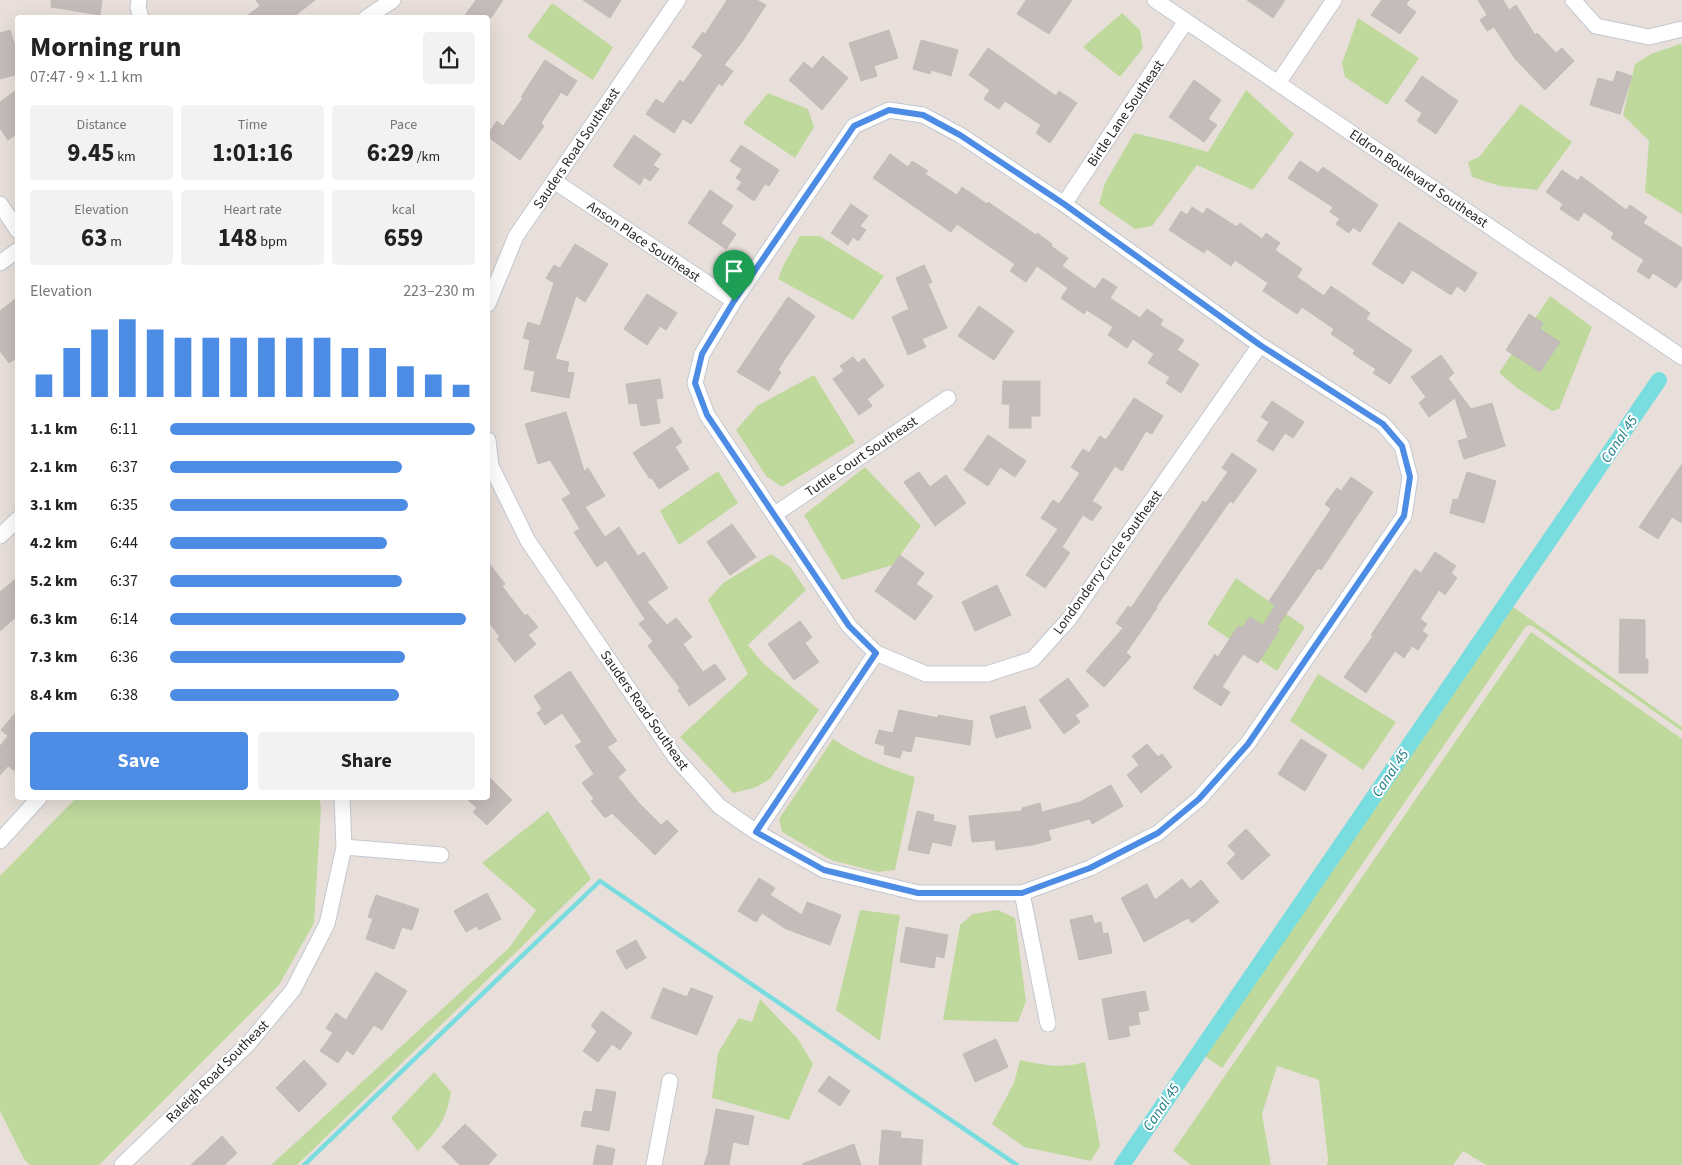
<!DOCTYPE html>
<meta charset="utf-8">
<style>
body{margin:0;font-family:"Source Sans 3",sans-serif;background:#f2f2f2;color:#222;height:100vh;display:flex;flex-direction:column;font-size:19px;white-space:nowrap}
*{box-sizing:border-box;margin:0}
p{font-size:16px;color:#767676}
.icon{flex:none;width:28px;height:28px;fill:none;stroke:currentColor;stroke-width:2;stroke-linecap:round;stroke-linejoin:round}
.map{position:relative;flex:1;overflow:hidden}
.details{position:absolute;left:15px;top:15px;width:475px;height:785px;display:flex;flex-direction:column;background:#fff;border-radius:5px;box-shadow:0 5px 20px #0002}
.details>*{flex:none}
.pin{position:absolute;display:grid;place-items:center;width:42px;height:42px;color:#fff;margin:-51px -21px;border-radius:50% 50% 50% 0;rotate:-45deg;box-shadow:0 0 5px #0007}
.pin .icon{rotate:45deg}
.round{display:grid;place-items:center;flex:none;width:52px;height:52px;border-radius:5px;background:#f2f2f2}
.head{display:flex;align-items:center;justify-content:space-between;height:85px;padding:0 15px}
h1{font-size:28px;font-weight:700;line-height:38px}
.figures{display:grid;grid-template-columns:repeat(3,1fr);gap:8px;height:85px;padding:5px 15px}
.figures div{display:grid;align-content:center;border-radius:5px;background:#f2f2f2;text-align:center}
.figures b{font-size:25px;font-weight:700}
.figures small{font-size:14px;font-weight:400}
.figures p{font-size:14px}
.chart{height:140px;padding:10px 15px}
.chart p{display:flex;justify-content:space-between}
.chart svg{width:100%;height:90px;margin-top:5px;stroke:#4c8ce4;stroke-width:6}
.button{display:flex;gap:10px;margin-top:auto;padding:10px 15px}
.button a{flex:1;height:58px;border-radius:5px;background:#4c8ce4;color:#fff;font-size:20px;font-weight:700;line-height:58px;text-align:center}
.button a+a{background:#f2f2f2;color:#222}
ul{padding:0 15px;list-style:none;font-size:16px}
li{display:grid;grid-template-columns:80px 60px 1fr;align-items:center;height:38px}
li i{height:12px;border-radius:6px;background:#4c8ce4}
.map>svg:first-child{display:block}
.green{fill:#bfd99d}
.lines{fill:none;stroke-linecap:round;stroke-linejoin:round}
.stream{stroke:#79dcdf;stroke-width:4.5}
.canal{stroke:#79dcdf;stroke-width:16}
.building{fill:#c4bcba;stroke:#c3bbb5}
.minor-casing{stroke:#c2c8d0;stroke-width:17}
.minor{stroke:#fff;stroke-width:15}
.route-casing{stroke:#fff;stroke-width:10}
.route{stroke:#4c8ce4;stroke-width:6}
.labels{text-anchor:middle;stroke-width:4;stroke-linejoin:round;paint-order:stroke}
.street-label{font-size:14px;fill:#272727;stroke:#fff}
.water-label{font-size:15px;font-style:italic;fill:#1c7b86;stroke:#fff}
</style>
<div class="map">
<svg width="1682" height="1165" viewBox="0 0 1682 1165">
<rect width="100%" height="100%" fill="#e8dfda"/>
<path class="green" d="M552 3 613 47 593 80 527 37Z
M1122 13 1140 30 1143 48 1120 77 1083 47Z
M1358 18 1419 58 1387 105 1345 77 1342 63Z
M1680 44 1682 45V214L1645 192 1649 141 1623 115 1635 64 1651 54Z
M1246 90 1294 134 1253 190 1197 165 1152 226 1135 229 1099 204 1105 183 1134 133 1176 143 1208 152Z
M768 93 808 109 814 127 795 158 743 123Z
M1521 104 1572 142 1537 190 1500 186 1472 177 1468 162 1479 157Z
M800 236H820L884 276 853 320 778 279 784 264Z
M1550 296 1592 327 1559 409 1552 411 1517 388 1499 373Z
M814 375 855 442 782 487 766 476 736 430 757 406Z
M865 467 921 526 893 565 842 580 804 515Z
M718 471 738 503 679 545 660 511Z
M771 554 790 567 806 590 748 645 763 663 819 710 770 779 754 788 733 793 680 737 748 674 708 600 723 583Z
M1236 578 1305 627 1277 671 1207 624Z
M1509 604 1682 727V731L1534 627 1530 625 1526 626 1222 1068 1193 1048Z
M1531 632 1682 739V1165H1486L1463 1151 1453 1165H1327L1328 1160 1319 1080 1277 1066 1262 1114 1271 1165H1191L1173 1151Z
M1318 674 1396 722 1363 770 1290 721Z
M833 739C860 757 884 767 915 777L895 870 878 872 831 860 782 832 779 819Z
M76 798H319L321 808 314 923 279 985 99 1165H30L24 1159 0 1111V876Z
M548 811 591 879 297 1165H271L509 948 536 910 482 863Z
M860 910 900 915 880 1041 836 1010Z
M998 910 1015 918 1026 1001 1018 1022 943 1020 960 925 973 914Z
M760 999 798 1039 813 1064 789 1120 712 1098 718 1053 739 1018 752 1022Z
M1020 1060C1045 1065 1059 1069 1085 1062L1100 1146 1091 1161 1024 1147 992 1124 1014 1083Z
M434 1072 451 1092C446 1122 438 1129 418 1151L391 1118Z"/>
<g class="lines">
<path class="stream" d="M304 1165 600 881 1017 1165"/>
<path class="canal" d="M1122 1165 1659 380"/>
</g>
<path class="building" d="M51 0H102L100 15 51 7Z
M256 0H315L292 18H244L260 6Z
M476 0H503L491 18H463Z
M583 0H621L610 18Z
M727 0H757L766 5 742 42 724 65 733 71 722 86 719 83 691 124 683 119 674 133 646 114 656 99 663 104 680 80 683 83 703 55 692 47 703 32 705 34Z
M1026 0H1072L1049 34 1017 14Z
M1247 0H1285L1273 18Z
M1382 0H1409L1406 5 1416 12 1400 34 1371 15Z
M1478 0H1503L1509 10 1516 5 1535 35 1537 33 1556 53 1562 48 1574 61 1545 90 1516 60 1494 27 1487 31 1480 20 1487 15Z
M10 30 18 56V74L0 79V33Z
M889 30 898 58 874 66 877 76 861 81 849 43Z
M921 40 958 50 951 76 931 70 930 74 913 69Z
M988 48 1056 96 1059 91 1077 103 1050 143 1036 133 1041 125 1005 101 999 109 984 99 990 90 969 75Z
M823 56 848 78 822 110 789 80 804 62 812 69Z
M545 60 577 81 567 96 561 92 541 123 544 126 520 160 488 137V134L497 121 503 126 523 98 521 97Z
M1617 71 1632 76 1620 114 1590 105 1598 78 1613 82Z
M1422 76 1458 101 1436 134 1417 121 1422 113 1405 101Z
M1194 80 1221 100 1208 119 1217 125 1204 142 1169 117Z
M18 89V133L8 140 0 128V102Z
M634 135 661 154 653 165 659 169 650 181 644 177 640 185 613 166Z
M741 145 779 170 769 186 765 184 754 201 737 189 742 182 736 178 742 169 730 161Z
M890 154 908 167 912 161 928 171 925 174 957 195 962 187 987 204 988 202 1036 235 1037 233 1052 244 1051 246 1068 258 1062 266 1095 289 1103 278 1117 287 1110 298 1140 318 1147 309 1163 320 1160 325 1184 340 1177 350 1199 364 1181 393 1166 383 1170 377 1148 363 1154 354 1133 339 1127 348 1108 335 1113 327 1087 310 1084 314 1061 298 1068 288 1037 266 1026 282 1010 271 1015 264 957 224 951 232 873 178Z
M1300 161 1318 173 1323 167 1378 205 1360 232 1353 227 1349 233 1336 224 1340 219 1330 212 1333 207 1288 178Z
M1562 170 1578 181 1581 176 1626 210 1630 205 1647 217 1643 223 1682 248V279L1676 288 1653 273 1649 279 1637 271 1644 260 1611 238 1614 233 1584 212 1578 221 1560 209 1563 204 1546 192Z
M710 190 733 206 721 223 736 234 726 249 688 223Z
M851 204 868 216 860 226 866 230 858 241 853 237 848 245 831 233Z
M1192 207 1203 214 1207 208 1237 227 1240 223 1262 239 1266 233 1280 243 1275 250 1302 269 1297 277 1324 296 1331 286 1370 313 1366 319 1412 350 1390 384 1373 373 1376 369 1353 354 1355 350 1331 334 1334 329 1302 307 1297 314 1263 291 1268 283 1235 260 1231 266 1207 249 1204 253 1169 230 1181 211 1187 215Z
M1399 222 1477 273 1465 292 1457 286 1451 295 1412 270 1403 284 1372 264Z
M575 244 608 264 585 302 576 296 555 359 569 362 567 372 574 373 569 398 531 391 535 371 524 369 530 340 523 338 528 322 540 326 554 283 546 278 554 265 560 268Z
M924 265 932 282 928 284 947 328 922 339 926 347 908 355 892 317 909 309 896 278Z
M647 294 677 313 666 330 660 326 647 345 624 329Z
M18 297V357L9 363 0 351V311Z
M788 297 815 316 785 359 778 370 781 372 769 391 737 372Z
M979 306 1014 331 994 360 958 336Z
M1529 314 1543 323 1540 329 1560 342 1540 372 1506 350Z
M1441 355 1454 373 1448 378 1471 409 1492 403 1505 446 1464 459 1458 441 1468 438 1455 398 1429 417 1419 403 1426 397 1411 377Z
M853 357 858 363 864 358 884 386 867 399 872 406 859 415 833 379 844 371 840 366Z
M660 379 663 398 656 399 660 423 641 426 637 403 629 404 626 384Z
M1003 381H1040V416H1031V428H1009L1010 404H1002Z
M1134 398 1163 416 1152 434 1146 431 1122 471 1115 466 1092 501 1102 507 1092 521 1083 515 1062 547 1070 553 1045 588 1026 575 1058 529 1041 518 1053 500 1059 504 1080 473 1071 467 1083 449 1089 453 1100 436 1106 440Z
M1272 401 1304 422 1293 438 1285 433 1273 451 1257 441 1269 422 1261 417Z
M566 412 584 471 588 468 605 496 585 507 605 537 619 527 638 556 644 552 668 588 647 602 667 625 676 618 692 637 683 644 703 672 715 664 726 679 689 706 678 690 680 688 648 646 653 641 639 624 645 619 606 560 597 567 574 532 580 529 562 499 571 494 550 460 538 464 525 424Z
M672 427 682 442 675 447 689 469 659 489 652 478 650 479 633 453Z
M988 435 1026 461 1015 477 1000 467 988 486 964 470Z
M1232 453 1257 470 1233 503 1230 501 1156 607 1157 608 1126 653 1131 657 1104 687 1086 671 1123 628 1116 623 1128 606 1131 608 1203 501 1206 503 1228 472 1222 468Z
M1682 464V523L1672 517 1658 539 1639 527Z
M919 472 930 487 946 475 966 503 935 526 904 482Z
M1467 472 1496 481 1484 523 1450 513 1453 499 1458 500Z
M1351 477 1373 492 1321 570 1318 568 1277 627 1280 629 1258 663 1243 654 1222 687 1230 692 1221 706 1193 688 1215 654 1218 657 1238 626 1242 628 1250 617 1263 625 1275 606 1269 601 1331 509 1325 504 1337 488 1341 491Z
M732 524 756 557 730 575 707 542Z
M1435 552 1456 566 1451 573 1457 578 1445 595 1439 590 1420 619 1427 624 1422 631 1428 635 1418 650 1412 646 1404 658 1395 651 1366 693 1344 677 1373 636 1371 635 1415 569 1421 573Z
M900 555 924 573 916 584 933 596 915 620 875 591Z
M488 562 505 584 502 586 525 616 527 614 538 627 528 635 536 644 515 662 497 639 500 637 488 621Z
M18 577V615L0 631V592Z
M997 585 1011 615 975 631 962 602Z
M1620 619 1645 620V659H1648V673H1619Z
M800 621 812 637 805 643 819 662 794 680 768 644Z
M570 671 617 741 607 747 626 770 618 777 638 802 661 825 667 820 678 831 655 855 612 813 605 818 591 801 594 799 582 783 594 774 575 746 582 742 562 713 545 725 537 713 542 709 534 696Z
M1068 678 1089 706 1075 715 1080 722 1064 734 1039 700Z
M1025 706 1031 728 996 738 990 716Z
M18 710V773L8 766 0 775V746L8 736 1 730Z
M899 710 938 718V715L973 721 970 745 915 736 911 752 902 750 900 758 884 754 885 746 875 743 879 730 893 733Z
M1301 739 1327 755 1305 791 1278 774Z
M1147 744 1158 757 1162 754 1172 767 1141 793 1127 775 1139 765 1132 756Z
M488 776 512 800 487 825 473 812 477 808 466 798H488Z
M1111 785 1123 806 1092 824 1090 819 1048 830 1051 840 1033 845 996 850 995 840 972 842 969 816 1022 811V808L1040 803 1042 812 1080 802Z
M917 811 934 815 933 821 956 826 951 846 932 842 929 854 908 850Z
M1246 829 1270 855 1242 880 1227 863 1236 854 1228 846Z
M759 878 775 888 770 895 802 915 807 902 841 915 830 945 786 929 762 913 756 922 738 911Z
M1182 879 1190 889 1201 880 1219 902 1192 923 1188 918 1144 942 1121 898 1147 884 1155 900Z
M487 893 501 919 479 930 477 926 466 932 454 911Z
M376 895 419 909 412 930 402 927 394 949 366 939 373 919 368 917Z
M1092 915 1094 924 1101 922 1103 934 1108 933 1112 953 1079 960 1070 920Z
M906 927 948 935 944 958 936 956 934 968 900 962Z
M636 940 646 958 626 969 616 951Z
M376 972 407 991 382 1030 374 1025 353 1055 347 1050 338 1063 320 1051 333 1033 326 1028 336 1013 346 1020Z
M663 988 687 997 691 988 713 996 697 1035 651 1018Z
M1145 991 1149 1010 1138 1012 1140 1024 1128 1026 1130 1036 1109 1040 1102 999Z
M602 1011 632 1033 620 1050 612 1044 598 1062 583 1051 597 1031 591 1026Z
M996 1039 1008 1067 975 1082 963 1054Z
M304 1060 327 1084 299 1112 276 1088Z
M829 1076 850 1091 840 1106 818 1091Z
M596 1089 616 1092 609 1131 581 1126 584 1111 592 1112Z
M716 1109 754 1116 748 1145 733 1142 729 1165H704L709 1151H708Z
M465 1124 497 1155 488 1165H460L442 1147Z
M882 1130 901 1132 900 1138 923 1140 921 1165H879Z
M222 1136 237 1153 224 1165H191Z
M854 1144 861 1165H803L802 1164Z
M597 1145 615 1149 612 1165H593Z"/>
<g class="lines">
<defs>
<path id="minor" d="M139 0 138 7 141 18
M1155 0 1682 357
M1573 0 1596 26 1649 37 1682 29
M366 18 393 0
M1278 83 1334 0
M554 181 734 301
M0 204 18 231
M1064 204 1186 21
M0 263 18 250
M488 304 516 236 678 0
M488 440 491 466 528 541 675 757 719 806 756 832 824 870 918 893H1022L1090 868 1158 833 1199 799 1248 743 1404 516 1410 477 1402 446 1383 424 1260 345 1064 204 960 135 923 115 889 110 854 126 734 301 702 354 695 383 707 415 849 626 876 653 926 674H987L1033 659 1069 619 1260 345
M775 514 948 398
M0 536 18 519
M756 832 876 653
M0 841 39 798
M344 847 441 855
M1022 893 1048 1024
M122 1165 248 1044 293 990 327 924 344 847 342 798
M654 1165 670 1081"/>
</defs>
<use href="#minor" class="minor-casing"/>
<use href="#minor" class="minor"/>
</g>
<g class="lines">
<defs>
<path id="route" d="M889 110 923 115 960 135 1064 204 1260 345 1383 424 1402 446 1410 477 1404 516 1248 744 1199 799 1158 833 1090 868 1022 893H918L824 870 756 832 876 653 849 626 707 415 695 383 702 354 734 301 854 126Z"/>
</defs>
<use href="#route" class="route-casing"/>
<use href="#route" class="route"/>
</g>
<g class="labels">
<g class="street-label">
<text transform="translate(1125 113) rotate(-56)" y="5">Birtle Lane Southeast</text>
<text transform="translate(576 148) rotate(-56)" y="5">Sauders Road Southeast</text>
<text transform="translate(1419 178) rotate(34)" y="5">Eldron Boulevard Southeast</text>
<text transform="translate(644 241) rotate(34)" y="5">Anson Place Southeast</text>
<text transform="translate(861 456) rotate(-34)" y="5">Tuttle Court Southeast</text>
<text transform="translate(1107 562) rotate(-54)" y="5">Londonderry Circle Southeast</text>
<text transform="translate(645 710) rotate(55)" y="5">Sauders Road Southeast</text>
<text transform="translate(217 1071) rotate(-45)" y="5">Raleigh Road Southeast</text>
</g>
<g class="water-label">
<text transform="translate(1619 439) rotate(-56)" y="5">Canal 45</text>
<text transform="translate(1390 773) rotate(-56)" y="5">Canal 45</text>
<text transform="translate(1161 1107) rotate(-56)" y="5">Canal 45</text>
</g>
</g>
</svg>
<div class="pin" style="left:734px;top:301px;background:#1e9e55"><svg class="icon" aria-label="arrive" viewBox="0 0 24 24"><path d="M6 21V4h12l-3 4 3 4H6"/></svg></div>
<section class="details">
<div class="head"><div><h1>Morning run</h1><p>07:47 · 9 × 1.1 km</p></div><a class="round"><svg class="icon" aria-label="share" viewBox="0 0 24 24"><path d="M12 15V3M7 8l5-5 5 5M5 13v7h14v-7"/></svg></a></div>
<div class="figures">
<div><p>Distance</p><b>9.45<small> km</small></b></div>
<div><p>Time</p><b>1:01:16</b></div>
<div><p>Pace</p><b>6:29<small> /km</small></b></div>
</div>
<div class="figures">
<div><p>Elevation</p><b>63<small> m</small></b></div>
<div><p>Heart rate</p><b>148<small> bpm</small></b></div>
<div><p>kcal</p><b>659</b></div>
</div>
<div class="chart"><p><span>Elevation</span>223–230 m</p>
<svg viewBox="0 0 160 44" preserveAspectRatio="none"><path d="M5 44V33M15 44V20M25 44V11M35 44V6M45 44V11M55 44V15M65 44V15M75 44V15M85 44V15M95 44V15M105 44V15M115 44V20M125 44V20M135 44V29M145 44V33M155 44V38"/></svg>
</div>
<ul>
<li><b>1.1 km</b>6:11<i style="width:100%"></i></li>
<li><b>2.1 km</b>6:37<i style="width:76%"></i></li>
<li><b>3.1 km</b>6:35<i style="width:78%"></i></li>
<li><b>4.2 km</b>6:44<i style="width:71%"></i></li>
<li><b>5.2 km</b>6:37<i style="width:76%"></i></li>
<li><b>6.3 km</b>6:14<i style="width:97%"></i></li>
<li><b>7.3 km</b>6:36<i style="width:77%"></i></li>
<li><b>8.4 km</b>6:38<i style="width:75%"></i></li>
</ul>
<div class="button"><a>Save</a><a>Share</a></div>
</section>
</div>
